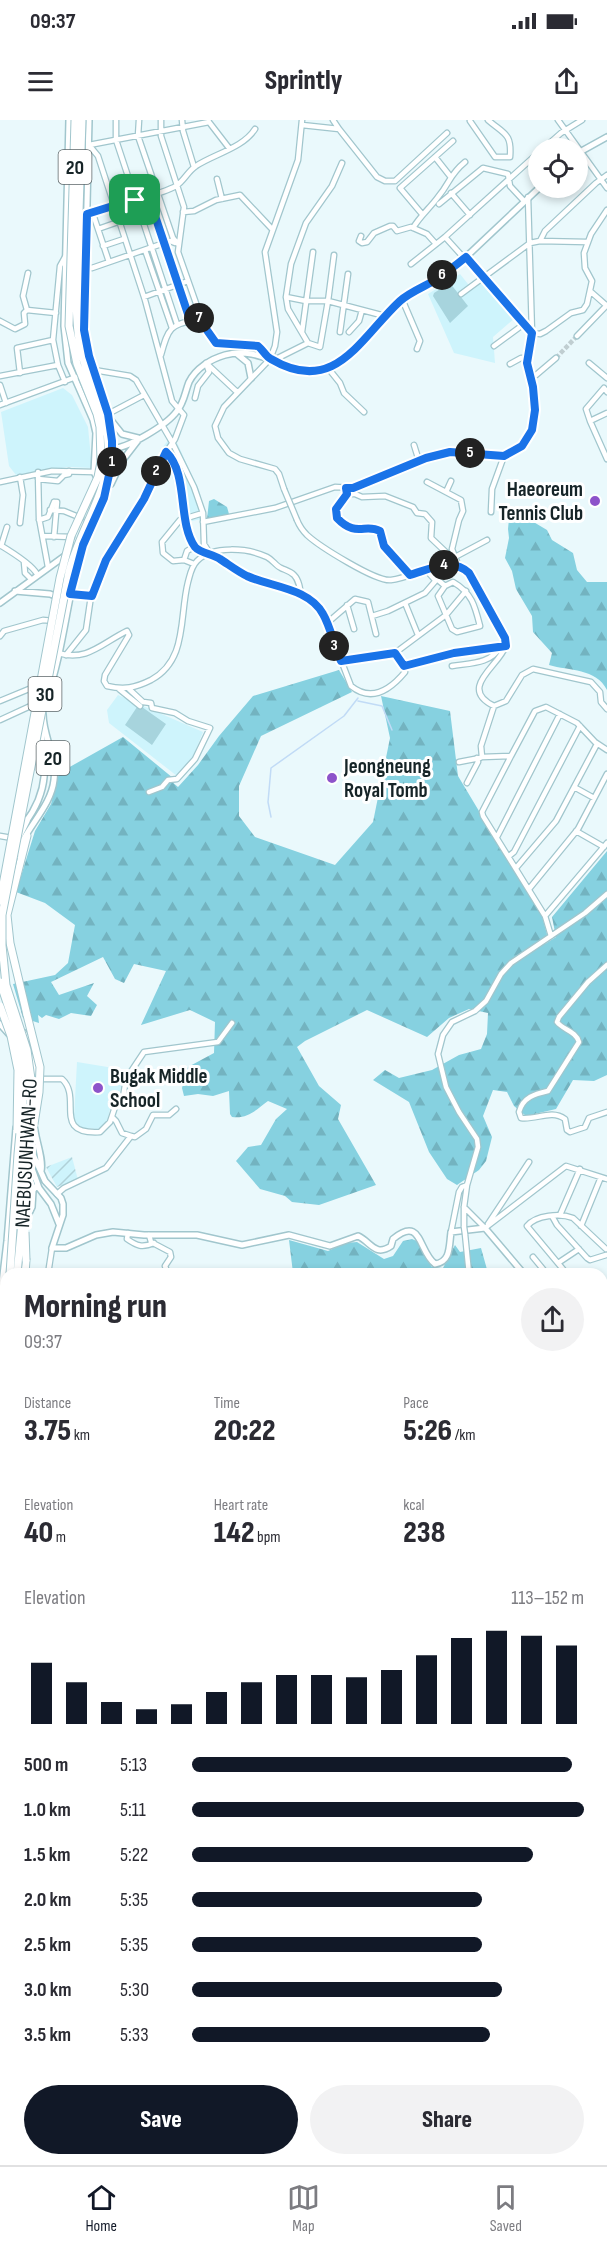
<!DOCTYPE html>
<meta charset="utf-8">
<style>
body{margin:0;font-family:"Sofia Sans Condensed",sans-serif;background:#f2f2f3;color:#2b2b33;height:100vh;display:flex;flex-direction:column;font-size:22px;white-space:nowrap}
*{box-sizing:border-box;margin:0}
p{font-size:20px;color:#7c7c81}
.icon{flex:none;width:33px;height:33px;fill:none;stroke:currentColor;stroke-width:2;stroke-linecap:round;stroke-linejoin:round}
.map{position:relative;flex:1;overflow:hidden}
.drawer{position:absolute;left:0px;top:1148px;width:608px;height:898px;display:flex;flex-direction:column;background:#fff;border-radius:18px 18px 0 0;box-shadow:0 3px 9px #0003}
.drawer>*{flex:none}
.fabs{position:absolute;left:528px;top:18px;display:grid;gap:12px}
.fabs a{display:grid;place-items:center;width:60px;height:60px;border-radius:50%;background:#fff;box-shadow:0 3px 9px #0003;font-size:30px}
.pin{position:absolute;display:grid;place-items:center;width:51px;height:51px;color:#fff;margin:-26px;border-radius:12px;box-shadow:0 3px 9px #0006}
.km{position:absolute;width:30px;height:30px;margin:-15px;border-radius:50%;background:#222;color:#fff;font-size:16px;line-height:30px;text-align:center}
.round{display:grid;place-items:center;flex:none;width:63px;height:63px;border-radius:32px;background:#f2f2f3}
.summary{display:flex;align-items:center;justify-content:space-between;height:102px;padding:0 24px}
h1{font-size:33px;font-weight:800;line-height:45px}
.stats{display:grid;grid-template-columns:repeat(3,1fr);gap:9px;height:102px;padding:6px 24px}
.stats div{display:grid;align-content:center}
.stats b{font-size:30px;font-weight:800}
.stats small{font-size:16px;font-weight:400}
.stats p{font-size:16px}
.chart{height:168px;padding:12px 24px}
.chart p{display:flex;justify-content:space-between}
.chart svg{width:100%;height:108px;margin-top:6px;stroke:#111827;stroke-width:6}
.cta{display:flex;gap:12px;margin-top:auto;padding:12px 24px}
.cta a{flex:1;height:69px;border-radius:36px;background:#111827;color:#fff;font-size:24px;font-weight:800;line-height:69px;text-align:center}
.cta a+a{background:#f2f2f3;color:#2b2b33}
ul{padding:0 24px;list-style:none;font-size:20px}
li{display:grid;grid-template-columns:96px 72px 1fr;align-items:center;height:45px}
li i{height:15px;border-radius:8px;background:#111827}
.status{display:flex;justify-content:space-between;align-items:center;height:42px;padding:0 30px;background:#fff;direction:ltr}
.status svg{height:16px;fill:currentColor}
header{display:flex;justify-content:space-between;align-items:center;height:78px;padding:0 24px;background:#fff;font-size:27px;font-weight:800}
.menu{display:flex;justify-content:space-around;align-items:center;height:84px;border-top:2px solid #e1e1e2;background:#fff;font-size:16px;color:#7c7c81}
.menu a{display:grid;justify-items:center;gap:3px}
.menu .current{color:#111827}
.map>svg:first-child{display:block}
.built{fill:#cef4fc}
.industrial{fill:url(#industrial-furrows)}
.forest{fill:url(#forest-firs)}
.pitch{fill:#a7d4dd}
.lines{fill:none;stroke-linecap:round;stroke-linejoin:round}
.stream{stroke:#c1dbf6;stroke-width:1.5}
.minor-tunnel{stroke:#c0ced1;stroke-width:4.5;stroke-dasharray:4.5 2;stroke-linecap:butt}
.major-tunnel{stroke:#c0ced1;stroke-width:5;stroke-dasharray:5 2.5;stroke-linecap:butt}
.highway-tunnel{stroke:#c0ced1;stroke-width:7;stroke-dasharray:7 3.5;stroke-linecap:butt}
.minor-casing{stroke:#a1c6cd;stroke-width:7}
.major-casing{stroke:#a1c6cd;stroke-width:8}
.highway-casing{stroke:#a1c6cd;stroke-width:9}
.minor{stroke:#fff;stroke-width:4.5}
.major{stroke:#fff;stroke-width:5}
.highway{stroke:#fff;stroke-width:7}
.minor-bridge-casing{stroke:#a1c6cd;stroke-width:7;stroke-linecap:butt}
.highway-bridge-casing{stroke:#a1c6cd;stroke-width:9;stroke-linecap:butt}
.minor-bridge{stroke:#fff;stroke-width:4.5}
.highway-bridge{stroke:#fff;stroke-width:7}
.route-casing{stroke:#fff;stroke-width:12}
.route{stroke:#1a73e8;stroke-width:8}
.poi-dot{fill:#8d53ca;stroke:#fff;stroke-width:2}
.labels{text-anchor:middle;stroke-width:6;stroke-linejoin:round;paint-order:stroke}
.shield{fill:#fff;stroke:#5c6668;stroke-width:1.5}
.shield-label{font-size:20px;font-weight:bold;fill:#162427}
.poi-label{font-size:21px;font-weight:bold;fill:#162427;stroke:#fff;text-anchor:start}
.street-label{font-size:21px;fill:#162427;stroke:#fff}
</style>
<div class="status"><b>09:37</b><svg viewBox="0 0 49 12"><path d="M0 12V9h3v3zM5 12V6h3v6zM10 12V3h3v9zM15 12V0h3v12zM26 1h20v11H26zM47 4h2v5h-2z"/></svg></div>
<header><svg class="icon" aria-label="menu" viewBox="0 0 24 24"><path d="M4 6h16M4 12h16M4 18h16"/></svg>Sprintly<svg class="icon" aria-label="share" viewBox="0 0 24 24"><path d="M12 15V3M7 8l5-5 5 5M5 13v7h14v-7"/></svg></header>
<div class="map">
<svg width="607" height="2045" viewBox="0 0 607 2045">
<defs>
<pattern id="industrial-furrows" width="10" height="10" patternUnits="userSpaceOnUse" patternTransform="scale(1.5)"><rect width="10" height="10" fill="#cef4fc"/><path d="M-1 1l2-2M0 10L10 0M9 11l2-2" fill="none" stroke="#b0d1d8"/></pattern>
<pattern id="forest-firs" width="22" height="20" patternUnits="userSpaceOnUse" patternTransform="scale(1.5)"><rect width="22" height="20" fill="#86d1e0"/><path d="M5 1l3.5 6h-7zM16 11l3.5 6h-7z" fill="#73b3c0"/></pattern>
</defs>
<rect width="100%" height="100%" fill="#eaf9fc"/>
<path class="built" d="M460 154 472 169 483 161 515 198 493 217 495 243 454 233 428 174Z
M63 268 72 275 88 307 92 348 68 347 16 355 9 346 1 292Z
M173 314 199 370 206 398 183 403 171 351 159 332Z
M118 575 203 612 193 637 177 656 109 603 107 590Z
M77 942 126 950 118 977 111 985 107 1002 102 1007 97 1009 82 1008 76 1004 74 998Z"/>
<path class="industrial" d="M72 1037 78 1060 57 1067 46 1047Z"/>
<path class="forest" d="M214 379 227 387 229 394 207 399 209 381Z
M510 388 547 410 552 420 573 433 577 450 587 462H607V570C596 548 569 551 549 545L552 533 533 512 532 496 516 469 512 451 505 438 509 418 508 409Z
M339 550 352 572 261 616 239 666V696L255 717 335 745 373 702 390 618 381 576 450 591 458 656 542 796 547 814 545 824 556 817 552 797 607 731V955L594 961 573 960 556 989 526 996 514 986 507 972 493 970 483 996 492 1017 486 1041 479 1050 457 1065 447 1059 429 1032 409 982 373 960 385 950 399 958 432 950 459 935 481 929 487 914 488 893 469 889 449 898 427 917 367 890 305 921 297 927 319 966 341 985 338 999 376 1065 319 1085 292 1082 285 1076 260 1069 236 1041 248 1027 261 1025 276 999 287 989 268 981C256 990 248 999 232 997L230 994 229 971 213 976 198 974 184 976 182 968 188 947 214 933 215 902 190 890 141 905 166 851 134 844 124 863 115 859 103 837 51 862 59 875 94 863 87 876 97 885 91 896 71 893 59 899 46 895 42 898 38 895 39 903 23 898 13 864 55 855 68 843 75 805 45 783 16 772 35 711 51 684 59 653 123 617 173 658 171 661 178 667 198 645 219 616 253 576Z
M412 1119 419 1122 425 1137 432 1147 443 1148 455 1125 460 1132 481 1128 488 1153H293L289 1120 328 1131 346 1123 357 1122 384 1139 393 1136 403 1121Z
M602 1197H607V1394L602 1399Z
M607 1446V2045H0V1712L3 1709 0 1698V1515L6 1517V2040H602V1450Z"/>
<path class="pitch" d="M450 163 468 186 450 203 433 176 434 173Z
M137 587 140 589 142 587 166 604 152 625 125 605Z"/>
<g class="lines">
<path class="stream" d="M358 581 382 586 392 610
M271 697 268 682 271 648 344 596 358 578"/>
<path class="minor-tunnel" d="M556 238 577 216"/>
<path class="major-tunnel" d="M0 1740 6 1759
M0 1795 6 1814
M76 2040 78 2045
M92 2040 94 2045"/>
<path class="highway-tunnel" d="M305 2040 307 2045
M322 2040 325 2045"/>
<defs>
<path id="minor" d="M116 0V20L177 204
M139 0 138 16 173 118 178 124
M161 0V16L184 87 178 132 204 206 216 223 258 227 270 239
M182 0 183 11 194 47
M333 0 339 9
M558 0 607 68
M470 1 495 37H510C512 13 504 14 488 0
M209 2 229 28
M302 5 339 9 377 57 385 61H395L447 13
M89 25 209 2
M544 28 561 13 582 0
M435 37 450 56
M217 59 222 79
M451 73 470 95
M149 75 191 200
M439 84 483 48 508 54 510 66 524 81
M183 92 194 91 216 80 240 75 272 109
M87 94C99 93 166 72 176 66 184 61 188 51 196 46 214 34 243 28 255 9
M93 94 109 142
M422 94 400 68 453 21
M413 108C420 96 430 88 438 77 450 63 449 55 465 42
M98 109 118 102
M361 116 359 121 362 123 367 122 374 113 390 106H393L397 111 411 107 427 114 436 124
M445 117 532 213 540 214 546 211 571 193 583 190 587 184 592 161 585 148 584 133 591 114 607 90
M540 121 545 111 596 63 607 55
M103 126 124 119
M145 130 172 208
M65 137 60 146 53 220 58 245 65 262
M411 144 445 117 538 33
M84 147 92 148 170 121 175 123
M28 153 23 176 27 190 56 193
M590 171 607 186
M461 174 530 123 540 121 587 122
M144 177 188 161
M286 177 306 181H328L385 196
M402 179 420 221 417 229
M0 201 15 209 25 204 24 193 27 190
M302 212 313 132
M340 212 348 154
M349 212 359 201 362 190
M577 216 607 185
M308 223 320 227 328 181 334 135
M494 226 524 204
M161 235C169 204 171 206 201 198
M274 240 308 223 288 189 286 177 291 144 306 103 332 66 342 43
M206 243 237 272
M589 243 607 258
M510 244 521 238H528
M328 248 340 263 344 273 364 292
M94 250 130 256 136 260 172 322 194 367 203 393 204 424 209 432 246 456 278 466 312 481 323 493 351 566C372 583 391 569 405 552L404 546 395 533
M20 253 17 228 53 220
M0 256 58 245
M531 257 536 255 556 238
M0 265 6 283
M195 278 198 266 209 252 207 246
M0 285 76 257
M607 293 590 301 607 339
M108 294 144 275
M590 301 586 289 604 268 607 272
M414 325 419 341
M166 332C188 354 178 413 197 429 201 432 206 432 211 433
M38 352 39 398 48 447
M38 359 58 361 64 355 69 354V351
M0 362 52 351 94 352
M427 362 461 380 463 391 459 400 452 429 459 447
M284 369 279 354 275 349 240 339 229 333 218 318 215 306 224 287 270 239 275 226 277 212 265 132 298 40 302 0
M347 372 336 389 337 398C355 417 365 403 380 411L384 426 410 455
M446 372 451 361
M347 374H355L362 377 385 376 413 387 417 393 425 394 432 402 431 418 450 436
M54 382H57L54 417
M50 390 64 391 81 398
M491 392 492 369 504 336
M39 400 48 397 54 382
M297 400C299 405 303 411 307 415 319 426 376 462 391 460 414 458 445 434 466 450 474 457 498 505 505 518 505 520 506 525 505 527 500 545 457 568 494 586L506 581 522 555 533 549 591 562 600 572 601 582 607 589
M203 402 275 388 335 367 353 368 426 338 450 332 504 336 522 326 532 310 535 290 533 267 527 243 532 213 528 77
M20 403 23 375 20 357
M43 416 72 417
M0 425C10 431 32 445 37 454
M1 426 7 407
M455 437 487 420
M184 440 187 431 195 426
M24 442 25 453 31 459
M194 444 184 440 173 441 163 433 162 422 180 400 203 393
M426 450 435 460 437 459 445 466
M453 462C472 473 475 486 480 506L457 512 452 509 438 476 445 466Z
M70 474 91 476
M405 483 418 515
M347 485 354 509
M372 496 388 491 425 473 444 451
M326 504 355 479 368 482 376 514
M0 516 4 511 43 500 54 501
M58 533C87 542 102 523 127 511L129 515 105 555 104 561 107 566C124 570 135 568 151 560 188 540 179 497 188 462 190 455 191 447 197 441 213 425 248 428 267 437 273 440 276 446 281 448 285 450 290 451 294 455 299 460 300 468 301 476
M66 535 86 510 91 476 96 462 106 439 144 379 158 345 175 319 184 295 172 281 145 180 98 36 89 25
M341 541 395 533 446 495 466 471
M404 546 454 533 506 526
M452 546C470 543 491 544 500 527
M119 569 140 586
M129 569 143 582 151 583 152 588 175 593 188 601 210 608 195 639 177 659 168 660 162 667 149 672
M0 581 29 569 42 566
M494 586 481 626 482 637 511 636 482 692 483 696 545 796 551 816
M0 600 37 583
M511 636 535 591 546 587 577 603 595 622 607 630
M459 642 480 638
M467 663 478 642 477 638
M574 667 594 678
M576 711 604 727
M0 716 12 718
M497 717 560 594
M509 736 514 732 580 606
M516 748 556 701 597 624
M529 769 578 709 607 654
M545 796 607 723
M607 845 588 862 559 897 557 902C563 910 576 911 579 922L548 971C535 974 523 977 519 992L521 998C537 1000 551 989 565 999L567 1010 570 1012 585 1007 589 998 607 992
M38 959H62C83 978 51 1015 100 1012L110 1002 115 987 123 977 126 959 144 932 218 922 232 903
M112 997 116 1001 122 1013 131 1016
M57 1074 64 1068 106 1048 131 1016 135 1017 146 1009 153 995H169L176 989
M464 1087 485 1108
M560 1095 580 1049
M552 1096 557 1105 587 1138 590 1140 606 1135
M488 1104 529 1042
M581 1106 601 1057
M464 1107V1087L467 1065 478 1027 477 1019 459 992 446 967 438 934 443 915 452 902 475 891 486 881 501 854 511 843 585 793 607 774
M485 1108 566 1046 607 1059
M451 1112 459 1072 462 1067 467 1065
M128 1113 127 1119C137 1126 142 1128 154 1123
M465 1114 469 1154
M149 1115 151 1122 170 1132 171 1137 165 1146 168 1154
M533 1137 547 1154
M558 1143 579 1129
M48 1154 52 1128
M567 1154 527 1106C536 1095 560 1093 573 1098L606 1129
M602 1189 607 1185
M5 1202 6 1185
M602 1412 607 1414
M0 1500 6 1506
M0 1719 6 1713
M602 1897 607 1895"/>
<path id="major" d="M69 0 64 206 68 243 93 300 96 313 94 352 98 360
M578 33 607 17
M237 234 248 243 251 258
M110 299 122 314 138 318
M110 329C127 329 167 305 177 291 184 283 185 272 189 262 196 248 211 239 225 235 266 223 297 267 340 243L402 179 432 161 466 137 539 68
M111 364 122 341 139 319
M15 471 50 474 58 477
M0 483 66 435
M47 577C63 532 67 480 80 433 91 396 113 372 113 329 113 287 90 250 84 210L89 0
M25 703C50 670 46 644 40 606
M16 736C24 709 51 688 54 660 57 637 43 616 43 594
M0 904 9 914
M24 913 33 933 36 970
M34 1002C34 1017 44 1038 41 1051
M31 1030 45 1061 61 1078 63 1084V1095L52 1128H66L96 1115 113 1112 144 1115H197L242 1125 289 1115 330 1126 358 1116C371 1122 375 1137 391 1126L393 1119C422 1095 418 1131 435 1144 451 1142 449 1126 451 1112L485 1108 524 1154
M29 1040 39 1068 51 1084 59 1104
M24 1092 28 1081 31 1051
M23 1106 32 1087 33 1071 35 1067 39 1068
M14 1154 18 1113
M1 1172 7 1121 16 1008
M602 1195 607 1202
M0 1301 3 1272"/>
<path id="highway" d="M19 715 26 701
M27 716 7 795 10 823 27 895
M25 1154 26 1140
M0 1192 6 1162
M0 1421 6 1443"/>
</defs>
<use href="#minor" class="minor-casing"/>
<use href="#major" class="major-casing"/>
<use href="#highway" class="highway-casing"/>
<use href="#minor" class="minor"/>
<use href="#major" class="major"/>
<use href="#highway" class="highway"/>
<defs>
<path id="minor-bridge" d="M284 369 297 400
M464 1107 465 1114"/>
<path id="highway-bridge" d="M0 781 60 458 71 416 98 357 101 342 100 307 97 294 77 244 69 206 75 0
M0 862 18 916 25 957 18 1034 10 1154
M0 886 11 916 18 950 17 1010
M27 895 40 947 39 972 34 1004
M25 1112 26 1140
M17 1154 29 1030 32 966 27 930 6 865 2 825V795L69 452C78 414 105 377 108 339 111 301 95 277 84 242 78 223 77 204 76 183L82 0
M0 1275 6 1202
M6 1298 3 1355 6 1392"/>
</defs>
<use href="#minor-bridge" class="minor-bridge-casing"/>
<use href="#highway-bridge" class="highway-bridge-casing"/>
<use href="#minor-bridge" class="minor-bridge"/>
<use href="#highway-bridge" class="highway-bridge"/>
</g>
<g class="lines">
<defs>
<path id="route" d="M148 75 190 200 201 198 204 206 216 223 258 226C263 230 266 237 271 239 335 277 360 218 400 181 409 173 421 168 432 162 443 155 455 146 466 137L532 213 527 243 533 267 535 290 532 310 522 326 504 336 450 332 426 338 353 368H346L347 374 336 389 337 398C356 418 365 403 380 411L384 426 410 455C430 449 452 437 469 453L505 518 506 526 454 533 404 546 395 533 341 541C334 526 331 508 323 494 309 468 271 467 247 456 237 451 228 444 220 439 213 434 200 433 195 427 177 402 189 354 166 332L144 379 106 440 92 476 70 474 83 425 104 378 112 341V321L108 294 89 236 84 210 87 94Z"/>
</defs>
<use href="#route" class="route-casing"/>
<use href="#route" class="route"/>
</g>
<g class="poi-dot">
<circle cx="595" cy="381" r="6"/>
<circle cx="332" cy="658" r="6"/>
<circle cx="98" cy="968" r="6"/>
</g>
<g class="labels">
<g class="shield">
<rect x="58.5" y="30" width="33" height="34" rx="4.5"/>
<rect x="28.5" y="557" width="33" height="34" rx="4.5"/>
<rect x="36.5" y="621" width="33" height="34" rx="4.5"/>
</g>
<g class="shield-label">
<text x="75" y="54">20</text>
<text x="45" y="581">30</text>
<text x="53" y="645">20</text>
</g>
<g class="poi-label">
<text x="583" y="376" text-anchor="end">Haeoreum<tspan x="583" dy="24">Tennis Club</tspan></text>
<text x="344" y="653">Jeongneung<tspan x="344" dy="24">Royal Tomb</tspan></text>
<text x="110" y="963">Bugak Middle<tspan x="110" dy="24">School</tspan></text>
</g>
<g class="street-label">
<text transform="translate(26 1033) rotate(-87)" y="7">NAEBUSUNHWAN-RO</text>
</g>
</g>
</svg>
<div class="fabs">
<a><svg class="icon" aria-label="locate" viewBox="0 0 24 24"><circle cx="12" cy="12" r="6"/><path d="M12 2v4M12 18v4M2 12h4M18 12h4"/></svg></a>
</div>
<div class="pin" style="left:135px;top:80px;background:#1e9e55"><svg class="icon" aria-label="arrive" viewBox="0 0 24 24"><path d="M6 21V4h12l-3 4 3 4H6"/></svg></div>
<b class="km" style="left:112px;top:342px">1</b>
<b class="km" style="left:156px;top:351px">2</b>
<b class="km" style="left:334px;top:526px">3</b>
<b class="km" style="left:444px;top:445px">4</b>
<b class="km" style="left:470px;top:333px">5</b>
<b class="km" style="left:442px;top:155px">6</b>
<b class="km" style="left:199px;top:198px">7</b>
<section class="drawer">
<div class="summary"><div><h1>Morning run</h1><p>09:37</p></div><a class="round"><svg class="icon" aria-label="share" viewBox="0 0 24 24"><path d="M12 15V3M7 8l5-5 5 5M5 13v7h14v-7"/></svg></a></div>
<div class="stats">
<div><p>Distance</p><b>3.75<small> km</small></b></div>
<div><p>Time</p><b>20:22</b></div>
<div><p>Pace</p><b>5:26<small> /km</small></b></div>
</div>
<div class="stats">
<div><p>Elevation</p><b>40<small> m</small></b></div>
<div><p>Heart rate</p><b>142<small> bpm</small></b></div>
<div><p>kcal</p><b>238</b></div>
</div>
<div class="chart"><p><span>Elevation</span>113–152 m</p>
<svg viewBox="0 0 160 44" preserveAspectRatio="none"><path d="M5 44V19M15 44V27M25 44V35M35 44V38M45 44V36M55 44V31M65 44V27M75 44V24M85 44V24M95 44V25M105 44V22M115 44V16M125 44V9M135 44V6M145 44V8M155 44V12"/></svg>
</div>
<ul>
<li><b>500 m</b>5:13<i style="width:97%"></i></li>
<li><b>1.0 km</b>5:11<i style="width:100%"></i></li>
<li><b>1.5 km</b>5:22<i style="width:87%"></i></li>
<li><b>2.0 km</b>5:35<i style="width:74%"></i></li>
<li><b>2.5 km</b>5:35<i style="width:74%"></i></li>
<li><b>3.0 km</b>5:30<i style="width:79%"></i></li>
<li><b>3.5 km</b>5:33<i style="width:76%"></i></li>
</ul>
<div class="cta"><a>Save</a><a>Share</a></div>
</section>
</div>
<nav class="menu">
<a class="current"><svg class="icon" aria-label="home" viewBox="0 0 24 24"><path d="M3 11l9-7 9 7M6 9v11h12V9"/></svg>Home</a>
<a><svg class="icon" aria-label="map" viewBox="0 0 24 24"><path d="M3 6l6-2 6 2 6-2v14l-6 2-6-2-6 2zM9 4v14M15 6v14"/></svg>Map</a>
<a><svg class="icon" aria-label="saved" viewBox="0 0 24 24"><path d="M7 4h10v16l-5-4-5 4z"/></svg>Saved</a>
</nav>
